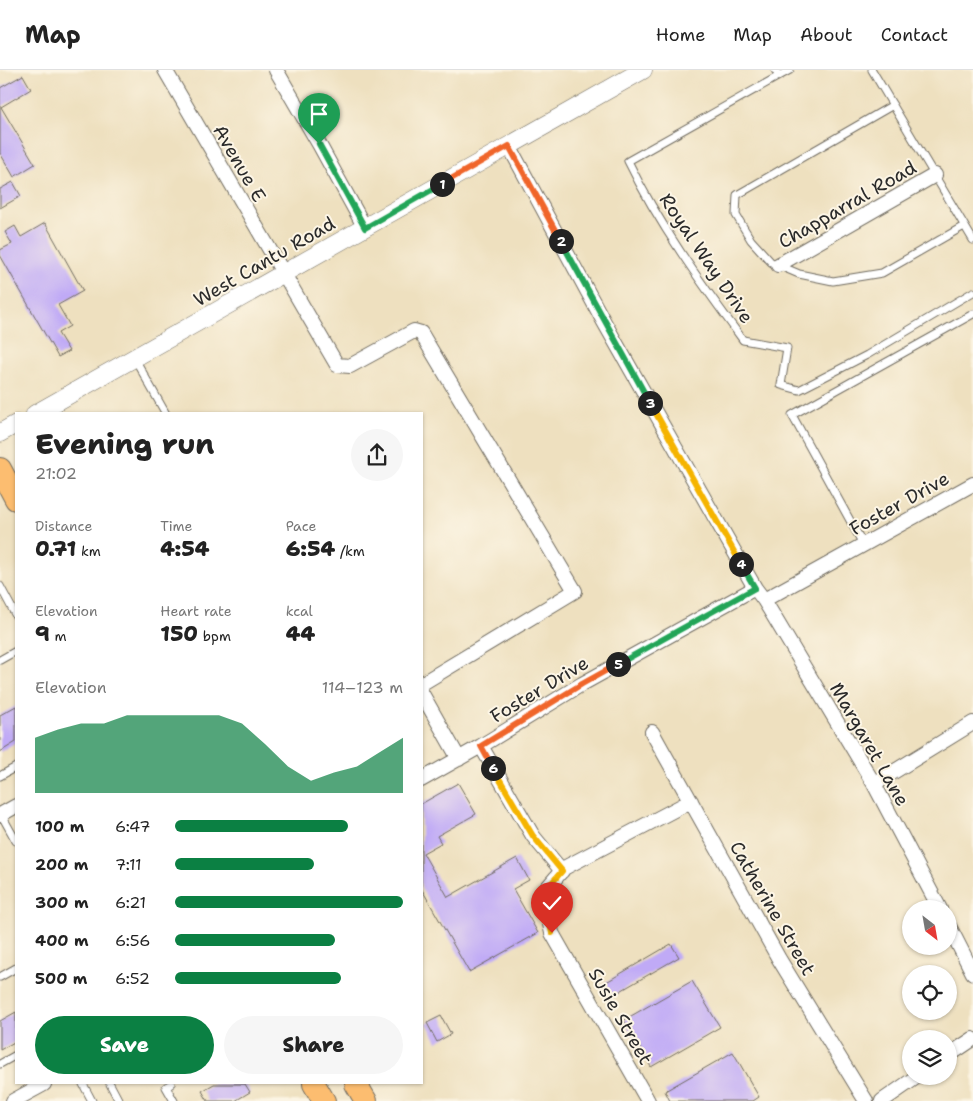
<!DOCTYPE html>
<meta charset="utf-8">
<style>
body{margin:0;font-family:"Shantell Sans",sans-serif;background:#f6f6f6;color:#222;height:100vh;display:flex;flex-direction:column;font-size:19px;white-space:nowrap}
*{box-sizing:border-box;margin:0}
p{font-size:16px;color:#767676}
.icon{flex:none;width:28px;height:28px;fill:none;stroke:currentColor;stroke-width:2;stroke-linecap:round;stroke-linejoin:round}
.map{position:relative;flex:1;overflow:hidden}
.drawer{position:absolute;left:15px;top:342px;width:408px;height:672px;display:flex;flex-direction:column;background:#fff;border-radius:0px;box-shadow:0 1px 4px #0004}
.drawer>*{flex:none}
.needle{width:32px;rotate:149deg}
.fabs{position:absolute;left:902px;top:830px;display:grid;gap:10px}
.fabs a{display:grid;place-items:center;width:55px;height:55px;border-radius:50%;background:#fff;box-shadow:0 1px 4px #0004;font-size:25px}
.pin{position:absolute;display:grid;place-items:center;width:42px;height:42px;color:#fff;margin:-51px -21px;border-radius:50% 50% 50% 0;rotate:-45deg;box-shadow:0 0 5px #0007}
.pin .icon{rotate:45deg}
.km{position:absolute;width:25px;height:25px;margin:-12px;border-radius:50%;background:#222;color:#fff;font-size:14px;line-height:25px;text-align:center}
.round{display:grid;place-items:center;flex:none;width:52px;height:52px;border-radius:26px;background:#f6f6f6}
.headline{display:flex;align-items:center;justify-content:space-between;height:85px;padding:0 20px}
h1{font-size:28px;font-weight:800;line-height:38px}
.metrics{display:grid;grid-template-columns:repeat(3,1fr);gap:8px;height:85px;padding:5px 20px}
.metrics div{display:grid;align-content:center}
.metrics b{font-size:21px;font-weight:800}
.metrics small{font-size:14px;font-weight:400}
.metrics p{font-size:14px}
.chart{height:140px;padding:10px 20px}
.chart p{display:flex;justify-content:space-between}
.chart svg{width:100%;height:90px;margin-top:5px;fill:#0b8043;opacity:.7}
.primary-button{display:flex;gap:10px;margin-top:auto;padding:10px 20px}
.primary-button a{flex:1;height:58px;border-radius:30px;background:#0b8043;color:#fff;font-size:20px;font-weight:800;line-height:58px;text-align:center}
.primary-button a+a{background:#f6f6f6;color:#222}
ul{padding:0 20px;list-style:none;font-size:16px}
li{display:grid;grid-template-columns:80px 60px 1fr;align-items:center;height:38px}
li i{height:12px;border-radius:6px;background:#0b8043}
header{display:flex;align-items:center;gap:30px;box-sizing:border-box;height:70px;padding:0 25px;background:#fff;border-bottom:1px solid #e0e0e0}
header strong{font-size:24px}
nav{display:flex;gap:28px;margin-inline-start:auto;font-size:18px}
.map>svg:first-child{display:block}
.building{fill:#c0aaf6}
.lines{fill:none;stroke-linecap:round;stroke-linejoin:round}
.service-casing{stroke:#6f6a5f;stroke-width:9}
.minor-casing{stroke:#6f6a5f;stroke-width:16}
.tertiary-casing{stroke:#6f6a5f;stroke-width:19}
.primary-casing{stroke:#6f6a5f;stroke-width:24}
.service{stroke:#fff;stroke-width:7}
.minor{stroke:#fff;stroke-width:14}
.tertiary{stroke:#fff;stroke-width:18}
.primary{stroke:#fcbd6f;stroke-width:22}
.split-1-casing{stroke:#fff;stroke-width:10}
.split-2-casing{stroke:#fff;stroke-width:10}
.split-3-casing{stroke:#fff;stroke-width:10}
.split-4-casing{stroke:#fff;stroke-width:10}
.split-5-casing{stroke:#fff;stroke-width:10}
.split-6-casing{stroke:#fff;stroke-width:10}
.split-7-casing{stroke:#fff;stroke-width:10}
.split-1{stroke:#22a559;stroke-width:6}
.split-2{stroke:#f0652b;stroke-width:6}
.split-3{stroke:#22a559;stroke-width:6}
.split-4{stroke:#f5b400;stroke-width:6}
.split-5{stroke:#22a559;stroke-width:6}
.split-6{stroke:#f0652b;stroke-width:6}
.split-7{stroke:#f5b400;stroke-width:6}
.labels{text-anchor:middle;stroke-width:4;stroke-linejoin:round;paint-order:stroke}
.street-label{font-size:19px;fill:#2b2b2b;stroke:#fcf5e5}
</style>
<header>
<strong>Map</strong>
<nav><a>Home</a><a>Map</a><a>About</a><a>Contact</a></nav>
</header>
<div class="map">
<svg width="973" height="1031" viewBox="0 0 973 1031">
<rect width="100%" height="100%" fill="#fcf5e5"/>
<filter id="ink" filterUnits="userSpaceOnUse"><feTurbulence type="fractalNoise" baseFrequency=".02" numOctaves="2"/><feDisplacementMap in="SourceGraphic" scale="10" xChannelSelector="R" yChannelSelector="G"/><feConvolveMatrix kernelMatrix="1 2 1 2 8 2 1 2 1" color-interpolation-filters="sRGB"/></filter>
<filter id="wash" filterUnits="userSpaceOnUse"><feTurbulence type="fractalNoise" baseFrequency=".0096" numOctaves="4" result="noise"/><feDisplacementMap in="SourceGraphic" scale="20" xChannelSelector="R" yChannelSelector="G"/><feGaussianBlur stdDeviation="1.12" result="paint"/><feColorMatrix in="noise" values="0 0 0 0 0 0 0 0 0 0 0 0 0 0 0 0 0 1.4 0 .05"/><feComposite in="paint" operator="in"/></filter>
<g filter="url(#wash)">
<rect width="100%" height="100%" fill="#eee0bf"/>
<g id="blocks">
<path class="building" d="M23 5 31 19 1 37 35 94 14 107 0 83V18Z
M13 112 21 126 0 138V119Z
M45 153 83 221 58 235 70 256 58 263 69 281 58 287 0 185V180L12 174 5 162 15 156 21 167Z
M16 636V672L0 682V645Z
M458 713 476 744 437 766 441 773 423 783 448 827 517 788 529 810 513 819 538 863 469 902 421 818V734Z
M671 874 679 887 610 927 603 914Z
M692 911 720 957 651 997 624 950Z
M16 942V971L0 980V951Z
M441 946 451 964 437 972 427 953Z
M733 982 759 1027 753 1031H670L665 1021Z
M214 1014H245L250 1022 235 1031H208L202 1021Z"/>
</g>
</g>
<g filter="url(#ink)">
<use href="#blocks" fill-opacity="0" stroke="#6f6a5f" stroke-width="1"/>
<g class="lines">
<defs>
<path id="service" d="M775 0 779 6 790 0
M872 0 973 170
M779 6 628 91C659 155 701 213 743 270L787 278 781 315 799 320 867 285 973 222
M893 35 737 125 736 145 751 170 771 192 799 204 833 211 882 203 964 156
M135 289 166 344
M863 474 792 345 973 244
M0 516 16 546
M0 590 16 581
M0 706 16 697
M1 744 16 771
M0 907 16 898
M0 994 16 985
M83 1014 92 1031
M110 1014 119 1031
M171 1014 166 1017 174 1031"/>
<path id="minor" d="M165 0 337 295 350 296 414 261 421 263 575 521 421 614
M276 0 319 74 365 158
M509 76 604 252 755 518 764 530 874 714 940 839
M778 195 935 105
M764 530 973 414
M421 622 459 689
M652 662 779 889 866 1031
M481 676 533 766 562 801
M421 710 481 676 582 614 755 518
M874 714 973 653
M0 745 16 736
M949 856 973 903
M949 985 973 969
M13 1031 44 1014
M648 1031 552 863 543 823 564 798 691 731
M882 1031 918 1006"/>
<path id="tertiary" d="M35 344 643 0
M0 363 16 354"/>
<path id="primary" d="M0 399 16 429
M314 1014 324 1031
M356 1014 366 1031"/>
</defs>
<use href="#service" class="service-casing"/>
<use href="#minor" class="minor-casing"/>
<use href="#tertiary" class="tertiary-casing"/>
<use href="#primary" class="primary-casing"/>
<use href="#service" class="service"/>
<use href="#minor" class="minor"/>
<use href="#tertiary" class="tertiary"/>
<use href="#primary" class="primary"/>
</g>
</g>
<g class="lines" filter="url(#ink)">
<defs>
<path id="split-1" d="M319 74 365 158 442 114"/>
<path id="split-2" d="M442 114 509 76 561 171"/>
<path id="split-3" d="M561 171 650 333"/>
<path id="split-4" d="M650 333 741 494"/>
<path id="split-5" d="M618 594 755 518 741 494"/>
<path id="split-6" d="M493 698 481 676 582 614 618 594"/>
<path id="split-7" d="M493 698 533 766 562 801 543 823 552 863"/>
</defs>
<use href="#split-1" class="split-1-casing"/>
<use href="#split-2" class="split-2-casing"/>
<use href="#split-3" class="split-3-casing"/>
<use href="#split-4" class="split-4-casing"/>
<use href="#split-5" class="split-5-casing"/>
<use href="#split-6" class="split-6-casing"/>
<use href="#split-7" class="split-7-casing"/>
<use href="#split-1" class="split-1"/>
<use href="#split-2" class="split-2"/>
<use href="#split-3" class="split-3"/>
<use href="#split-4" class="split-4"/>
<use href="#split-5" class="split-5"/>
<use href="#split-6" class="split-6"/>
<use href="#split-7" class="split-7"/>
</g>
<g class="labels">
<g class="street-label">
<text transform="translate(240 93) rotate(60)" y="7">Avenue E</text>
<text transform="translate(847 134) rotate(-30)" y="7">Chapparral Road</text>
<text transform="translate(707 188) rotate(56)" y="7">Royal Way Drive</text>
<text transform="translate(264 191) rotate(-30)" y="7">West Cantu Road</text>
<text transform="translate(899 433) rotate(-29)" y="7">Foster Drive</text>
<text transform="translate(539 619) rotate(-31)" y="7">Foster Drive</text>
<text transform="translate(870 674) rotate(60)" y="7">Margaret Lane</text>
<text transform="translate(773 838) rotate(60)" y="7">Catherine Street</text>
<text transform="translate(621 946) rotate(60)" y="7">Susie Street</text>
</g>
</g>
</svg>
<div class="fabs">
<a><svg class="needle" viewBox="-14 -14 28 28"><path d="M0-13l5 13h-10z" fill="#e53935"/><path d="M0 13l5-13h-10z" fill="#767676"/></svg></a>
<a><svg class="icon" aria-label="locate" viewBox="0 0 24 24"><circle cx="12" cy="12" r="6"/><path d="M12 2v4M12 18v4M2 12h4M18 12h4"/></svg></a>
<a><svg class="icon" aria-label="layers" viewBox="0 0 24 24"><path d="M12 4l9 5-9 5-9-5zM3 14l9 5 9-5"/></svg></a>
</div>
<div class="pin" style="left:319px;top:74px;background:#1e9e55"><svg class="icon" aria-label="arrive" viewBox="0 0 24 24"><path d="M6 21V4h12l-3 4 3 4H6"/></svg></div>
<div class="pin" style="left:552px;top:863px;background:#d93025"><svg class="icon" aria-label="check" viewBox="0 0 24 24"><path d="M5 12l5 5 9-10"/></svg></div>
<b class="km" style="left:442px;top:114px">1</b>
<b class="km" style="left:561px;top:171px">2</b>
<b class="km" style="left:650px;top:333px">3</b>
<b class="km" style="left:741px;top:494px">4</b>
<b class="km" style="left:618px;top:594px">5</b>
<b class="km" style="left:493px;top:698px">6</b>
<section class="drawer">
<div class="headline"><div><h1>Evening run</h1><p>21:02</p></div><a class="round"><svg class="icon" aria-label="share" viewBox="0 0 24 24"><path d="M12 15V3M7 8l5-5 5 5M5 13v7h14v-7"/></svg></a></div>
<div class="metrics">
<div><p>Distance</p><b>0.71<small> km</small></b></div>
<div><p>Time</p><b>4:54</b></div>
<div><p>Pace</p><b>6:54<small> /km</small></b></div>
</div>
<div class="metrics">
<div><p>Elevation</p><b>9<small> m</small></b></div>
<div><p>Heart rate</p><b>150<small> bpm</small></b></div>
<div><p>kcal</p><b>44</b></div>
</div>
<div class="chart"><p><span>Elevation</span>114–123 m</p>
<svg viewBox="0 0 160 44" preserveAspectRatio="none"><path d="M0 44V17L10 13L20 10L30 10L40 6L50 6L60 6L70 6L80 6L90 10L100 20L110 31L120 38L130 34L140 31L150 24L160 17V44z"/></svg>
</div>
<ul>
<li><b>100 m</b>6:47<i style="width:76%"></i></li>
<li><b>200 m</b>7:11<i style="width:61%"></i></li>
<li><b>300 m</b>6:21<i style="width:100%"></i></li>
<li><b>400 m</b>6:56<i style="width:70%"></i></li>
<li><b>500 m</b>6:52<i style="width:73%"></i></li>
</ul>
<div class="primary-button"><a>Save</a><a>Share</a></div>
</section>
</div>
